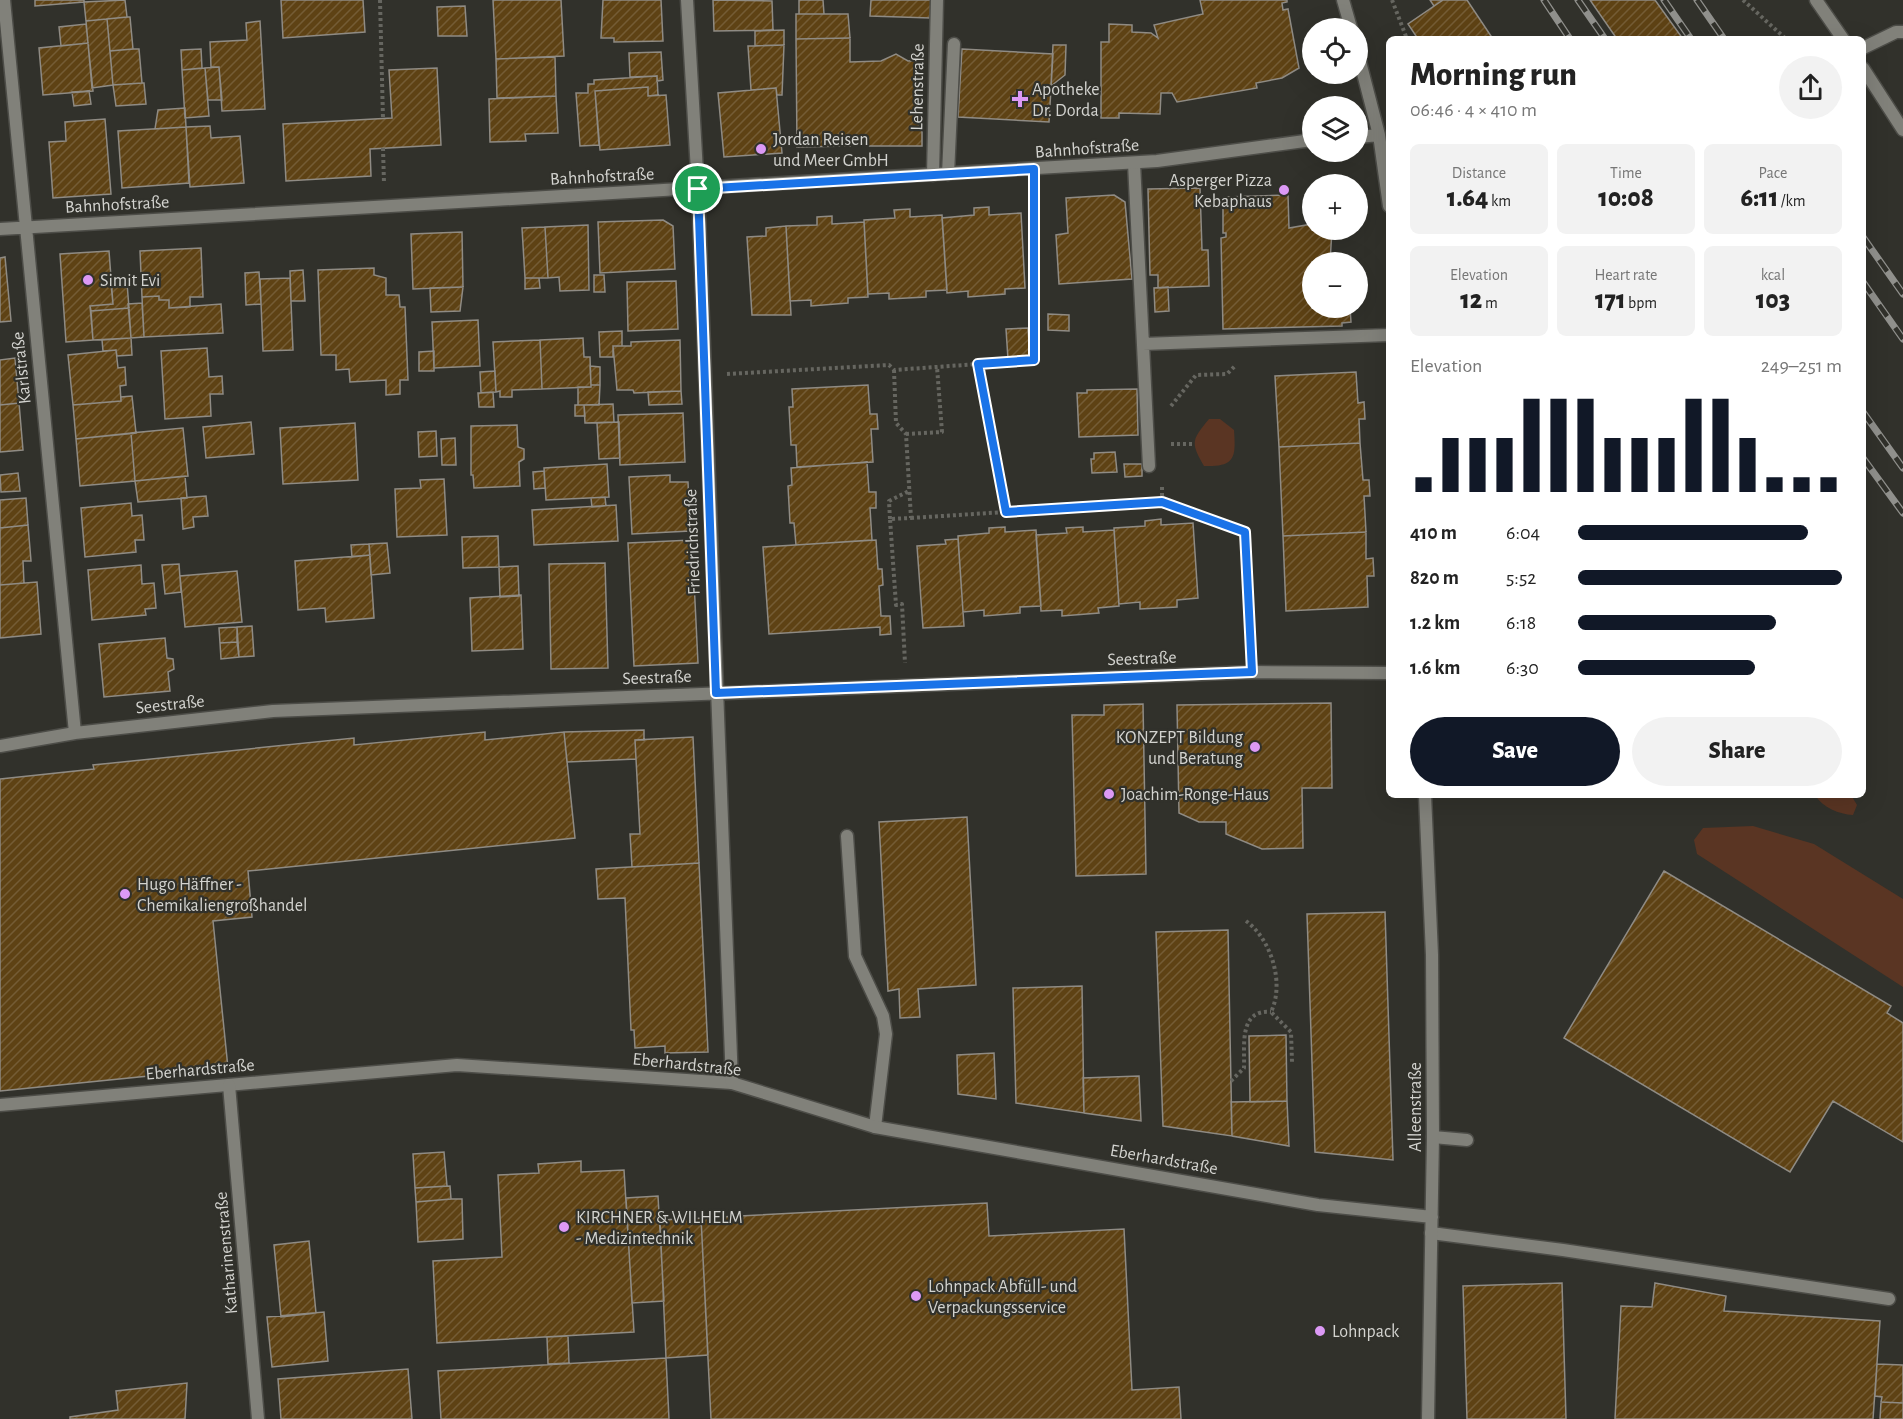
<!DOCTYPE html>
<meta charset="utf-8">
<style>
body{margin:0;font-family:"Alegreya Sans",sans-serif;background:#f2f2f2;color:#222;height:100vh;display:flex;flex-direction:column;font-size:22px;white-space:nowrap}
*{box-sizing:border-box;margin:0}
p{font-size:20px;color:#767676}
.icon{flex:none;width:33px;height:33px;fill:none;stroke:currentColor;stroke-width:2;stroke-linecap:round;stroke-linejoin:round}
.map{position:relative;flex:1;overflow:hidden}
.sheet{position:absolute;left:1386px;top:36px;width:480px;height:762px;display:flex;flex-direction:column;background:#fff;border-radius:9px;box-shadow:0 6px 24px #0002}
.sheet>*{flex:none}
.fabs{position:absolute;left:1302px;top:18px;display:grid;gap:12px}
.fabs a{display:grid;place-items:center;width:66px;height:66px;border-radius:50%;background:#fff;box-shadow:0 6px 24px #0002;font-size:30px}
.pin{position:absolute;display:grid;place-items:center;width:51px;height:51px;color:#fff;margin:-26px;border:3px solid #fff;border-radius:50%;box-shadow:0 2px 6px #0007}
.round{display:grid;place-items:center;flex:none;width:63px;height:63px;border-radius:32px;background:#f2f2f2}
.head{display:flex;align-items:center;justify-content:space-between;height:102px;padding:0 24px}
h1{font-size:33px;font-weight:800;line-height:45px}
.stats{display:grid;grid-template-columns:repeat(3,1fr);gap:9px;height:102px;padding:6px 24px}
.stats div{display:grid;align-content:center;border-radius:9px;background:#f2f2f2;text-align:center}
.stats b{font-size:26px;font-weight:800}
.stats small{font-size:16px;font-weight:400}
.stats p{font-size:16px}
.chart{height:168px;padding:12px 24px}
.chart p{display:flex;justify-content:space-between}
.chart svg{width:100%;height:108px;margin-top:6px;stroke:#111827;stroke-width:6}
.button{display:flex;gap:12px;margin-top:auto;padding:12px 24px}
.button a{flex:1;height:69px;border-radius:36px;background:#111827;color:#fff;font-size:24px;font-weight:800;line-height:69px;text-align:center}
.button a+a{background:#f2f2f2;color:#222}
ul{padding:0 24px;list-style:none;font-size:20px}
li{display:grid;grid-template-columns:96px 72px 1fr;align-items:center;height:45px}
li i{height:15px;border-radius:8px;background:#111827}
.map>svg:first-child{display:block}
.green{fill:#5a3523}
.building{fill:url(#building-hatch);stroke:#8f8b84;stroke-width:1.5}
.lines{fill:none;stroke-linecap:round;stroke-linejoin:round}
.service-casing{stroke:#4d4d48;stroke-width:15}
.minor-casing{stroke:#4d4d48;stroke-width:15}
.path{stroke:#666660;stroke-width:4;stroke-dasharray:3 3;stroke-linecap:butt}
.service{stroke:#81817a;stroke-width:12}
.minor{stroke:#81817a;stroke-width:12}
.rail-casing{stroke:#90908c;stroke-width:7}
.rail{stroke:#31312b;stroke-width:4.5;stroke-dasharray:14;stroke-linecap:butt}
.route-casing{stroke:#fff;stroke-width:12}
.route{stroke:#1a73e8;stroke-width:8}
.poi-dot{fill:#dc99f5;stroke:#31312b;stroke-width:2}
.labels{text-anchor:middle;stroke-width:4.5;stroke-linejoin:round;paint-order:stroke}
.street-label{font-size:18px;fill:#d3d3cf;stroke:#31312b}
.poi-label{font-size:18px;fill:#d3d3cf;stroke:#31312b;text-anchor:start}
</style>
<div class="map">
<svg width="1903" height="1419" viewBox="0 0 1903 1419">
<defs>
<pattern id="building-hatch" width="6" height="6" patternUnits="userSpaceOnUse" patternTransform="scale(1.5)"><rect width="6" height="6" fill="#5e4214"/><path d="M-1 1l2-2M0 6l6-6M5 7l2-2" fill="none" stroke="#745c35"/></pattern>
</defs>
<rect width="100%" height="100%" fill="#31312b"/>
<path class="green" d="M1209 419H1220L1234 430C1236 458 1235 467 1204 466 1190 442 1192 440 1209 419Z
M1815 795H1851L1857 805 1853 815C1839 814 1823 808 1815 795Z
M1753 826 1814 844 1903 899V987L1697 854 1694 840 1703 828Z"/>
<path class="building" d="M35 0H84V2L35 6Z
M125 0 127 17 86 21 84 2Z
M281 0H363L365 32 283 38Z
M493 0H561L564 56 496 59Z
M603 0H661L663 41 614 42V38H601Z
M713 0 772 1 773 30 714 31Z
M799 0H823L824 14H799Z
M871 0H931L930 18 870 16Z
M1200 0H1287V2L1282 3 1283 10 1288 9 1299 68 1282 78 1256 83 1257 88 1177 102 1172 93H1161L1160 114 1119 113V118H1101V42H1109V24L1132 25V32L1151 33 1158 38 1154 25 1203 14Z
M1430 0H1443L1434 6Z
M1443 0H1467L1493 39H1418L1408 24Z
M1590 0H1655L1683 39H1617Z
M465 6 467 36H438L437 7Z
M796 14H848L850 38 796 39Z
M127 17H130L133 49 110 51 107 19Z
M107 19 113 85 92 88 86 21Z
M260 21 265 109 222 111 219 67H211L210 42 247 40 246 23Z
M86 24 88 43 61 46 59 27Z
M784 30V45L755 46V31Z
M850 38V62L881 61 896 54 908 61 922 60V146H868V137H850V146L797 147 796 39Z
M88 43 93 91 43 95 39 48Z
M784 45 782 95H777L776 88 751 90 748 46Z
M1053 45H1066L1065 75 1051 86Z
M133 49H139L142 83 113 85 110 51Z
M201 49 202 68 182 70 181 50Z
M962 49 1053 54 1049 122 958 117Z
M661 52 663 80 657 81V76L630 77 629 53Z
M555 57 556 96 497 98 496 59Z
M219 67 222 100H208L205 68Z
M205 68 209 116 185 118 182 70Z
M437 68 441 145 370 149 371 176 286 181 283 124 392 118 389 70Z
M657 76 658 95 648 96V87L595 91 599 145 580 146 576 93H588V84H594V80Z
M142 83H144L146 104 116 106 113 85Z
M648 87V96L666 95 670 145 600 150 595 91Z
M776 88 782 153 724 157 718 93Z
M89 91 91 104 74 106 72 92Z
M556 96 558 133 525 134 526 141 490 142 489 99Z
M185 108 186 127 155 129 158 110Z
M105 119 111 194 53 198 49 142 66 141 65 122Z
M210 126 211 138 240 136 244 183 190 187 186 127Z
M186 127 189 183 122 188 118 131Z
M1200 188 1202 250H1208L1209 286 1158 288V275H1150L1148 189Z
M1114 195 1125 202 1132 279 1059 284 1056 235 1068 233 1066 198Z
M1288 195 1289 228 1312 224V230H1332L1330 262H1312V308H1350L1351 322 1342 323V326L1223 329 1221 238 1226 237V233H1223V208H1226V197Z
M989 207V215L1021 213 1025 288 1005 289V294L968 297V291L947 293 942 218 974 215V208Z
M910 209V217L942 215 947 290 926 291V297L889 299V293L868 294 864 220 895 218 894 210Z
M832 216V224L864 222 868 297 848 298V303L811 306V300L790 301 786 226 817 225V217Z
M663 220 673 226 675 269 600 273 598 222Z
M588 225 589 290 560 291 559 277 548 278 545 227Z
M786 226 791 315H752L747 237 766 236V228Z
M545 227 548 278H525L522 228Z
M462 232 463 287 413 289 411 234Z
M201 248 203 297H190V307L169 308V300H159V296L142 297 140 251Z
M109 251 113 304 90 306 93 340 66 342 60 254Z
M5 257 11 321 0 322V258Z
M374 268V275L386 278V295H399L400 307H405L408 380H400V394L386 395V380L350 382 349 369 336 370V355H321L318 270Z
M303 270 305 301H291L290 271Z
M259 272 261 304 246 305 245 273Z
M594 275H604L605 292H594Z
M290 278 293 350 263 351 260 279Z
M525 278H539L540 288 525 289Z
M676 281 678 329 628 331 627 282Z
M127 283 129 308 91 311 90 306 113 304 111 284Z
M463 287 460 311 431 312 430 288Z
M1168 287 1169 311 1155 312 1154 288Z
M159 296V300H169V308L221 304 223 333 144 337 142 297Z
M142 303 144 337 131 338 128 304Z
M129 308 131 338 93 340 91 311Z
M1048 314 1069 315V331L1048 330Z
M478 320 480 366 434 368 432 322Z
M1028 328 1030 358 1008 359 1006 329Z
M622 331V346H613V357H600L599 332Z
M131 338 132 355 117 356 116 350 103 351 102 340Z
M583 338 584 357H590L591 387 542 389 540 340Z
M540 340 542 389 512 390V397H500V391L496 392 493 342Z
M680 340 681 391 634 393 633 390H617L613 346H631V342Z
M207 348 209 377 222 376 223 394H210L211 416 165 419 161 351Z
M116 350 118 368 125 367 126 385 120 386 121 401 73 405 68 355Z
M434 351V371H419V352Z
M15 358 19 403 0 405V360Z
M590 366 600 367V385H591Z
M495 371 496 392 481 393 480 372Z
M1356 372 1358 403 1364 402 1365 419H1359L1360 443 1279 447 1275 376Z
M591 385H600L599 405H578V387H591Z
M868 385 870 414H877L878 429H871L873 462 797 467 796 445H791L789 407H793L792 389Z
M1137 389 1138 435 1079 437 1077 393H1087V390Z
M681 391 682 404 649 405 648 392Z
M493 392 494 407H479L478 393Z
M132 396 136 433 76 439 73 405 121 401V397Z
M19 403 23 450 0 452V405Z
M613 404 614 422 585 423 584 405Z
M575 405H584L585 416H575Z
M683 413 685 462 620 465 618 415Z
M251 422 254 454 206 458 203 427Z
M619 422 620 458 599 459 597 423Z
M355 423 358 480 283 484 280 428Z
M517 425 518 447 524 449V459L519 462 520 486 474 488 473 475H471V426Z
M183 428 188 476 135 481 131 433Z
M436 431 437 456 419 457 418 432Z
M131 433 135 481 80 486 76 439Z
M455 438 456 465H442L441 439Z
M1360 443 1363 480H1369L1370 496H1364L1366 532 1283 536 1279 447Z
M1115 452 1117 472 1092 473 1091 459H1094V453Z
M867 462 869 492H876V508H870L872 540 796 545 794 523H790L788 486 792 485 791 468Z
M607 464 609 497 546 500 544 468Z
M1124 464H1142V476L1125 477Z
M544 471 545 488 534 489 533 472Z
M18 473 20 491 1 492 0 475Z
M670 475V482H688L690 531 632 534 629 477Z
M185 476 187 498 138 502 135 481Z
M444 479 447 535 397 537 395 489 421 488 420 480Z
M206 496 208 516 193 517 194 527 183 529 181 498Z
M605 497 606 506 592 507 591 498Z
M26 498 28 525 0 528V500Z
M131 503 132 516 142 515 144 540H135L136 552 85 557 81 508Z
M616 505 618 541 534 545 532 510Z
M1161 519V525L1193 523 1198 598 1177 600V607L1140 609V602L1119 604 1114 528 1145 526V521Z
M28 525 31 561H23L24 583 0 585V528Z
M1005 527V532L1036 530 1041 606 1020 607V613L984 616V610L963 612 958 536 989 533V528Z
M1083 527V532L1114 530 1119 606 1098 608 1099 613 1062 616V610L1041 611 1036 535 1067 533 1066 528Z
M1366 532V559L1373 558 1374 576H1367L1368 607 1286 611 1283 536Z
M498 536 499 567 463 568 462 537Z
M958 539 964 626 923 628 917 546 946 544 945 540Z
M692 540 698 663 634 666 628 543Z
M876 540 878 569H882L883 585 879 586 881 616H890L891 634 880 635V627L769 634 763 547Z
M387 543 390 573 371 575 369 544Z
M369 544 370 555 352 557 351 545Z
M370 555 374 618 326 622 325 608 298 610 295 561Z
M605 563 608 668 551 669 549 564Z
M179 564 181 592 165 594 162 565Z
M141 565 142 584 154 583 156 608 145 609 146 615 92 620 88 570Z
M518 566 519 596 500 597 499 567Z
M237 571 242 622 185 627 180 576Z
M37 582 41 634 0 638V585Z
M521 595 523 649 472 651 470 598Z
M252 626 254 656 239 657 237 627Z
M237 627V642L220 643 219 628Z
M165 638 167 658 173 659 174 669 168 672 170 691 104 697 99 644Z
M237 642 239 657 221 659 220 643Z
M1331 703 1332 788H1302L1303 848 1262 849 1226 834V822H1199L1179 813 1177 705Z
M1143 704 1146 874 1076 876 1072 715H1104V705Z
M644 730V740H635L636 759 567 762 564 732Z
M485 732V740L564 732 575 838 248 871 252 917 213 921 228 1068 0 1091V779L94 769 93 765 354 738V745Z
M693 737 699 863 632 867 630 834H640L635 740Z
M967 817 976 985 918 989 920 1017 900 1018 899 989 888 991 879 822Z
M699 863 708 1052 665 1053V1046L635 1048 634 1030H631L625 898 598 899 596 869Z
M1664 871 1891 1006 1887 1013 1903 1023V1142L1833 1101 1790 1172 1564 1038Z
M1385 912 1393 1160 1315 1152 1307 914Z
M1228 930 1232 1136 1163 1126 1156 932Z
M1082 986 1084 1113 1016 1103 1013 988Z
M1286 1035 1287 1101 1250 1102 1249 1036Z
M994 1053 996 1099 958 1094 957 1055Z
M1139 1076 1141 1121 1084 1113 1083 1078Z
M1287 1101 1289 1146 1232 1136 1231 1102Z
M444 1152 447 1186 415 1188 413 1154Z
M581 1161V1172L624 1170 634 1332 437 1343 433 1261 502 1257 498 1175 539 1173 538 1164Z
M450 1186 451 1199 416 1202 415 1188Z
M658 1196 664 1301 632 1303 626 1198Z
M451 1199H462L463 1239 418 1242 416 1202Z
M987 1203 989 1236 1124 1229 1132 1390 1179 1387 1181 1419H711L701 1218Z
M701 1218 708 1355 666 1358 660 1220Z
M309 1241 316 1313 281 1317 274 1245Z
M1562 1283 1566 1419H1467L1463 1286Z
M1655 1283 1726 1296 1724 1311 1880 1321 1873 1419H1615L1621 1306 1652 1307Z
M324 1312 328 1361 272 1367 267 1317Z
M568 1336 569 1363 548 1364 547 1337Z
M666 1358 669 1419H441L438 1371Z
M1877 1364 1903 1365V1403L1881 1402 1882 1397 1875 1396Z
M408 1369 412 1419H281L278 1379Z
M187 1383 185 1419H70V1417L118 1410 116 1391Z
M1881 1402 1903 1403V1419H1880Z"/>
<g class="lines">
<defs>
<path id="service" d="M1134 163 1149 466
M948 174 954 44
M933 175 937 0
M1143 344 1389 335
M847 836 855 956 883 1016 886 1034 875 1127
M0 1105 457 1065 732 1083
M1433 1137 1467 1140
M1431 1233 1563 1250 1889 1299"/>
<path id="minor" d="M4 0 75 733
M687 0 698 189 732 1083 875 1127 1318 1205 1432 1217
M1343 0 1351 28
M1816 0 1843 39
M1863 48 1896 32H1903
M1358 54 1379 135 1389 206
M1863 68 1903 130
M1358 137 1379 135
M0 229 1157 161 1312 140
M0 746 75 733 273 711 1252 672 1389 673
M1425 795 1432 955 1433 1137 1428 1419
M229 1085 258 1419"/>
</defs>
<use href="#service" class="service-casing"/>
<use href="#minor" class="minor-casing"/>
<path class="path" d="M380 0 383 119
M1392 0 1407 39
M1743 0 1786 39
M383 148 384 183
M978 364 1006 512
M894 370 896 423 906 434 911 518 890 519 896 605 902 604 905 663
M727 374 889 365 894 370 1034 360 1033 191
M1171 406 1196 375 1227 374 1236 365
M906 434 942 432 937 367
M1171 444H1194
M1162 502V485
M911 518 1162 502 1244 532 1251 648
M890 519 889 501 909 491
M1246 921C1271 939 1285 983 1271 1012L1291 1032 1292 1062
M1231 1081 1244 1068C1245 1047 1238 1009 1271 1012"/>
<use href="#service" class="service"/>
<use href="#minor" class="minor"/>
<defs>
<path id="rail" d="M1544 0 1570 39
M1578 0 1605 39
M1664 0 1691 39
M1697 0 1724 39
M1863 237 1903 294
M1863 282 1903 339
M1863 412 1903 468
M1863 458 1903 513"/>
</defs>
<use href="#rail" class="rail-casing"/>
<use href="#rail" class="rail"/>
</g>
<g class="lines">
<defs>
<path id="route" d="M1034 169V360L978 364 1006 512 1162 502 1245 532 1252 672 716 693 698 189Z"/>
</defs>
<use href="#route" class="route-casing"/>
<use href="#route" class="route"/>
</g>
<g class="poi-dot">
<path d="M1017 90h6v6h6v6h-6v6h-6v-6h-6v-6h6z"/>
<circle cx="761" cy="149" r="6"/>
<circle cx="1284" cy="190" r="6"/>
<circle cx="88" cy="280" r="6"/>
<circle cx="1255" cy="747" r="6"/>
<circle cx="1109" cy="794" r="6"/>
<circle cx="125" cy="894" r="6"/>
<circle cx="564" cy="1227" r="6"/>
<circle cx="916" cy="1296" r="6"/>
<circle cx="1320" cy="1331" r="6"/>
</g>
<g class="labels">
<g class="street-label">
<text transform="translate(917 87) rotate(-89)" y="6">Lehenstraße</text>
<text transform="translate(1087 148) rotate(-4)" y="6">Bahnhofstraße</text>
<text transform="translate(602 176) rotate(-3)" y="6">Bahnhofstraße</text>
<text transform="translate(117 204) rotate(-3)" y="6">Bahnhofstraße</text>
<text transform="translate(21 368) rotate(-96)" y="6">Karlstraße</text>
<text transform="translate(692 542) rotate(-92)" y="6">Friedrichstraße</text>
<text transform="translate(1142 658) rotate(-2)" y="6">Seestraße</text>
<text transform="translate(657 677) rotate(-2)" y="6">Seestraße</text>
<text transform="translate(170 704) rotate(-6)" y="6">Seestraße</text>
<text transform="translate(687 1064) rotate(6)" y="6">Eberhardstraße</text>
<text transform="translate(200 1069) rotate(-5)" y="6">Eberhardstraße</text>
<text transform="translate(1415 1107) rotate(-90)" y="6">Alleenstraße</text>
<text transform="translate(1164 1159) rotate(10)" y="6">Eberhardstraße</text>
<text transform="translate(226 1253) rotate(-95)" y="6">Katharinenstraße</text>
</g>
<g class="poi-label">
<text x="1032" y="95">Apotheke<tspan x="1032" dy="21">Dr. Dorda</tspan></text>
<text x="773" y="145">Jordan Reisen<tspan x="773" dy="21">und Meer GmbH</tspan></text>
<text x="1272" y="186" text-anchor="end">Asperger Pizza<tspan x="1272" dy="21">Kebaphaus</tspan></text>
<text x="100" y="286">Simit Evi</text>
<text x="1243" y="743" text-anchor="end">KONZEPT Bildung<tspan x="1243" dy="21">und Beratung</tspan></text>
<text x="1121" y="800">Joachim-Ronge-Haus</text>
<text x="137" y="890">Hugo Häffner -<tspan x="137" dy="21">Chemikaliengroßhandel</tspan></text>
<text x="576" y="1223">KIRCHNER &amp; WILHELM<tspan x="576" dy="21">- Medizintechnik</tspan></text>
<text x="928" y="1292">Lohnpack Abfüll- und<tspan x="928" dy="21">Verpackungsservice</tspan></text>
<text x="1332" y="1337">Lohnpack</text>
</g>
</g>
</svg>
<div class="fabs">
<a><svg class="icon" aria-label="locate" viewBox="0 0 24 24"><circle cx="12" cy="12" r="6"/><path d="M12 2v4M12 18v4M2 12h4M18 12h4"/></svg></a>
<a><svg class="icon" aria-label="layers" viewBox="0 0 24 24"><path d="M12 4l9 5-9 5-9-5zM3 14l9 5 9-5"/></svg></a>
<a>+</a>
<a>−</a>
</div>
<div class="pin" style="left:698px;top:189px;background:#1e9e55"><svg class="icon" aria-label="arrive" viewBox="0 0 24 24"><path d="M6 21V4h12l-3 4 3 4H6"/></svg></div>
<section class="sheet">
<div class="head"><div><h1>Morning run</h1><p>06:46 · 4 × 410 m</p></div><a class="round"><svg class="icon" aria-label="share" viewBox="0 0 24 24"><path d="M12 15V3M7 8l5-5 5 5M5 13v7h14v-7"/></svg></a></div>
<div class="stats">
<div><p>Distance</p><b>1.64<small> km</small></b></div>
<div><p>Time</p><b>10:08</b></div>
<div><p>Pace</p><b>6:11<small> /km</small></b></div>
</div>
<div class="stats">
<div><p>Elevation</p><b>12<small> m</small></b></div>
<div><p>Heart rate</p><b>171<small> bpm</small></b></div>
<div><p>kcal</p><b>103</b></div>
</div>
<div class="chart"><p><span>Elevation</span>249–251 m</p>
<svg viewBox="0 0 160 44" preserveAspectRatio="none"><path d="M5 44V38M15 44V22M25 44V22M35 44V22M45 44V6M55 44V6M65 44V6M75 44V22M85 44V22M95 44V22M105 44V6M115 44V6M125 44V22M135 44V38M145 44V38M155 44V38"/></svg>
</div>
<ul>
<li><b>410 m</b>6:04<i style="width:87%"></i></li>
<li><b>820 m</b>5:52<i style="width:100%"></i></li>
<li><b>1.2 km</b>6:18<i style="width:75%"></i></li>
<li><b>1.6 km</b>6:30<i style="width:67%"></i></li>
</ul>
<div class="button"><a>Save</a><a>Share</a></div>
</section>
</div>
